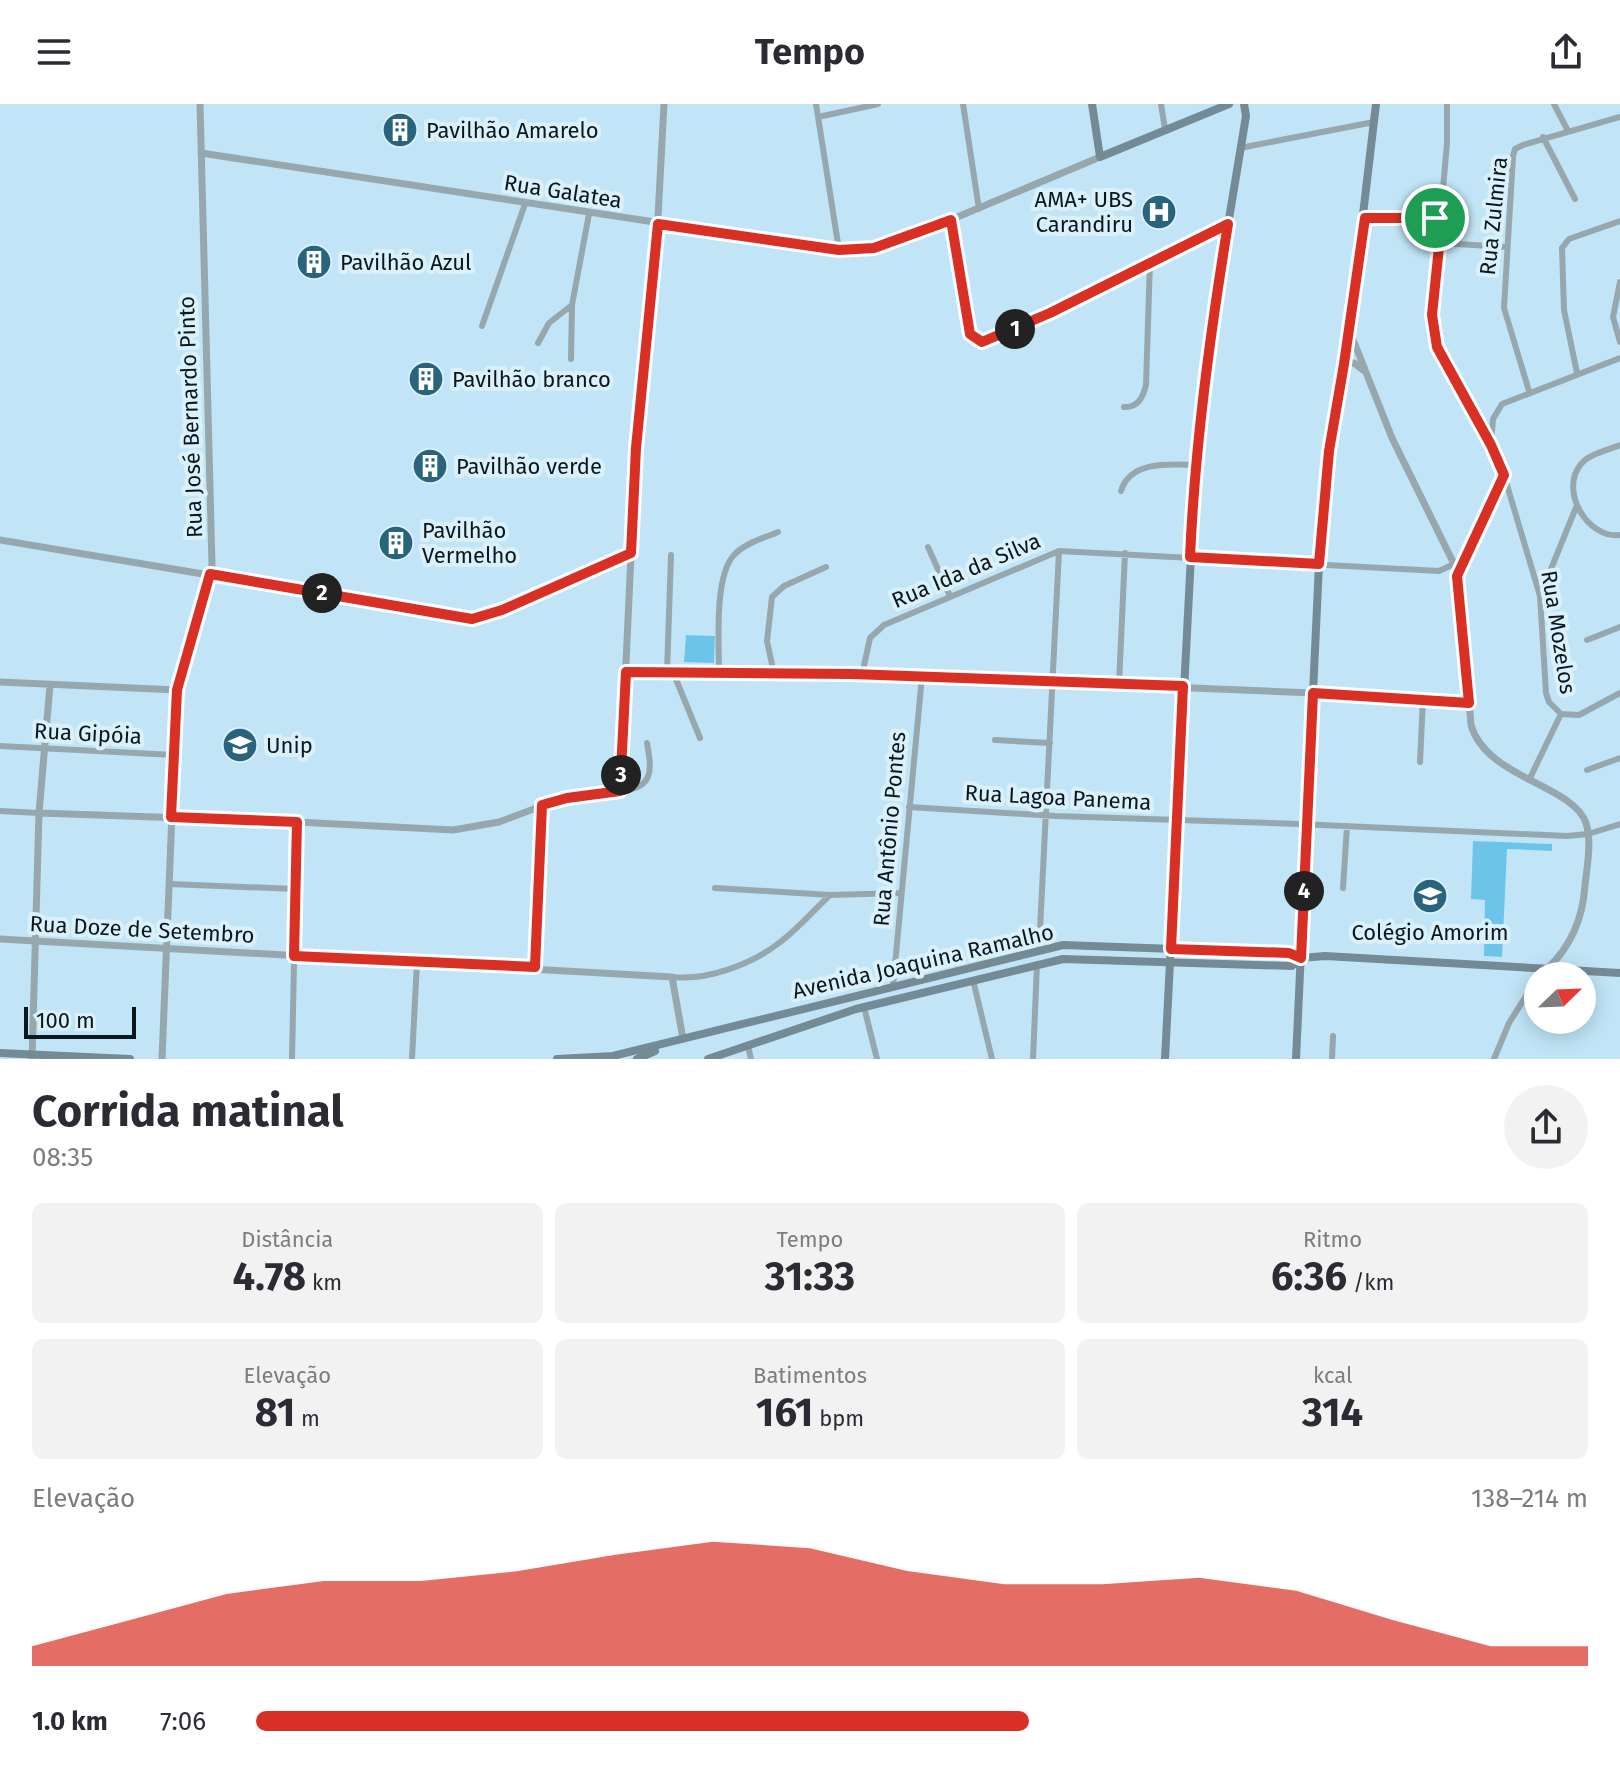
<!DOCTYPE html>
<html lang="pt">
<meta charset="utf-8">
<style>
body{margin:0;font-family:"Fira Sans",sans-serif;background:#f2f2f3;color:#2b2b33;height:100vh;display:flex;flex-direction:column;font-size:30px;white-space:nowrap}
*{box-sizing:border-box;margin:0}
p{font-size:26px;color:#7c7c81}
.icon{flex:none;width:44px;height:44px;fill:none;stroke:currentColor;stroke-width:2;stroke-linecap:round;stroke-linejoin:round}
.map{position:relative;height:955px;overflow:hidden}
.panel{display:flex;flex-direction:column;background:#fff;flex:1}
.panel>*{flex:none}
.needle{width:52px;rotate:67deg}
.tools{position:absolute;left:1524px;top:858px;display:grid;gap:16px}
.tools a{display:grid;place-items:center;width:72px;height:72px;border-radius:50%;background:#fff;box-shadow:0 4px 20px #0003;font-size:40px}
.scale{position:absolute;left:24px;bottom:20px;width:112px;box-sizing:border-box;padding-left:8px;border:4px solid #0a171d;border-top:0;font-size:22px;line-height:28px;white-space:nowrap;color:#0a171d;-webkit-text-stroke:6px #daf0fa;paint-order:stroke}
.pin{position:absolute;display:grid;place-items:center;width:68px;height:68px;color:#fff;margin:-34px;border:4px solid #fff;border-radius:50%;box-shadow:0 2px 8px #0007}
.km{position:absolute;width:40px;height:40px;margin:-20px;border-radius:50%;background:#222;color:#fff;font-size:22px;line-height:40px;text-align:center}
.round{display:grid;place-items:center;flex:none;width:84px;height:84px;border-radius:42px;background:#f2f2f3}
.headline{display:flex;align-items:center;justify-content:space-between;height:136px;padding:0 32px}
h1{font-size:44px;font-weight:700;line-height:60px}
.figures{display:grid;grid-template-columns:repeat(3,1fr);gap:12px;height:136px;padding:8px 32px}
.figures div{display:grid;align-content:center;border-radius:12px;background:#f2f2f3;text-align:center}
.figures b{font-size:40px;font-weight:700}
.figures small{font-size:22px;font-weight:400}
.figures p{font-size:22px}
.chart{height:224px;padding:16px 32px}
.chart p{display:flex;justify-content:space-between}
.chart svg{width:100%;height:144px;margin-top:8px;fill:#d93025;opacity:.7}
ul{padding:0 32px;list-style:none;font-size:26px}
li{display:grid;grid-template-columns:128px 96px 1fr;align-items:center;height:60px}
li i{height:20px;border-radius:10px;background:#d93025}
header{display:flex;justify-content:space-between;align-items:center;height:104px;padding:0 32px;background:#fff;font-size:36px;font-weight:700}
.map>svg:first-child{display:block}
.green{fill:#6cc4ea}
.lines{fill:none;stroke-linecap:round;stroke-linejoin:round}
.minor{stroke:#97a7ae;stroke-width:6}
.tertiary{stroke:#97a7ae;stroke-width:7}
.secondary{stroke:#748b96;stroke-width:8}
.route-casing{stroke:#fff;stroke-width:16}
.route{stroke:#d93025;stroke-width:10}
.labels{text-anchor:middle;stroke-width:8;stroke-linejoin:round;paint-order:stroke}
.poi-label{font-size:22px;fill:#0a171d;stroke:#daf0fa;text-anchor:start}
.street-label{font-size:22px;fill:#0a171d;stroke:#daf0fa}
</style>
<header><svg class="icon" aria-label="menu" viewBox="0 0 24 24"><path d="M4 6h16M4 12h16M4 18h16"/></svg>Tempo<svg class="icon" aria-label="share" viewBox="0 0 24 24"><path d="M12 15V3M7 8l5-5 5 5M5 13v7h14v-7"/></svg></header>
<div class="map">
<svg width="1620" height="955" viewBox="0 0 1620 955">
<rect width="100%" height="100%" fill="#c1e5f7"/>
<path class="green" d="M686 531 715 532 714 559 684 558Z
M1473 737 1552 740V747L1507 745 1502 853 1484 852 1485 796 1471 795Z"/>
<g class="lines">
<path class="minor" d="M816 0 839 146
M963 0 979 105
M1161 0 1165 25
M1447 0V39L1432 211 1433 227 1437 243 1491 341 1504 371 1540 492 1546 589 1549 598 1561 610 1579 611 1620 589
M1554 0 1568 27
M818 13 878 0
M1543 33 1575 95
M1240 44 1374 18
M1365 114H1442
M951 116 970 230 982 238 992 236 1228 120
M1439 139 1507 143
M1620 178 1613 213 1620 238
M482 222 525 100
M538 239 549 219 572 201 589 110
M571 255 572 201
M1577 269 1564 206 1562 144 1569 135 1620 117
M1529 287 1504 204 1513 52 1515 45 1523 41 1620 13
M1124 303C1138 304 1143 293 1146 281L1150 157
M1491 341 1493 315 1502 300 1620 254
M1620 341C1608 346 1589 350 1581 360 1559 386 1587 435 1620 431
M1121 387C1130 356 1171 360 1196 361
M928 443 950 492
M1457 472 1504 371
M1540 492 1577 401
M1587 536 1620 523
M667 568 671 451
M673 568 700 634
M719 569C719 540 714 472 734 451 745 439 764 434 778 428
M774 570 767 537 772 493 784 482 826 463
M862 571 870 534 884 521 1059 447 1439 467 1454 460 1469 447
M1119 580 1125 449
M1313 589 1469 599
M995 636 1050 639
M0 642 174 651
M1420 658 1423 595
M1587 666 1620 654
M1529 676 1561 610
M620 687C654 684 652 667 647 639
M909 703 1055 712 1299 720 1567 732 1588 730 1620 720
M0 707 39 709
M169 780 296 785
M715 784 830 791 901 789
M1343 784 1347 722
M1039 846 1059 447
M672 873C707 877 752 860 779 839 798 825 813 807 830 791
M973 876 992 955
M893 882 922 572
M864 903 877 955
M748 942 751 955
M292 955 297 718
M412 955 417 858
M1033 955 1037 860
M1332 955 1333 932
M1494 955 1509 919 1538 873"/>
<path class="tertiary" d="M201 49 839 146 874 144 955 114 1100 53
M1350 228 1392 334 1454 460 1460 487 1471 621C1486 674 1573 681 1586 719 1592 738 1587 762 1585 781 1583 813 1571 842 1548 864
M1344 260 1354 259 1363 266
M0 436 472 515 502 506 631 449
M626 568 852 570 1313 589
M0 578 177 586
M39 709 297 718 453 726 499 718 555 697 620 687 636 344 658 113 664 0
M0 835 672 873 683 935
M535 863 542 701
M32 955 39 709 50 581
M162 955 177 586 212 461 200 0"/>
<path class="secondary" d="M1092 0 1100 53 1229 0
M0 949 130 955
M557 955 613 952 1063 841 1289 849 1301 854 1325 852 1620 869
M637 955 655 947
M708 955 856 905 1063 855 1292 862 1300 854
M1165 955 1197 335 1211 224 1246 12 1244 0
M1296 955 1319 460 1329 347 1350 221 1376 0"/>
</g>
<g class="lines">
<defs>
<path id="route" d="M1365 114H1442L1432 211 1437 243 1491 341 1504 371 1457 472 1469 599 1313 589 1301 854 1289 849 1171 845 1183 582 852 570 626 568 620 687 567 694 542 701 535 863 294 852 297 718 171 713 177 586 210 470 472 515 502 506 631 449 636 344 658 120 839 146 874 144 951 116 970 230 982 238 1050 209 1228 120C1210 231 1195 341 1190 453L1319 460 1329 347 1344 260Z"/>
</defs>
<use href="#route" class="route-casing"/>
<use href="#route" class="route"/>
</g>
<defs>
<symbol id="building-disc" viewBox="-11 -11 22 22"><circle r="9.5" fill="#29647d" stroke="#daf0fa"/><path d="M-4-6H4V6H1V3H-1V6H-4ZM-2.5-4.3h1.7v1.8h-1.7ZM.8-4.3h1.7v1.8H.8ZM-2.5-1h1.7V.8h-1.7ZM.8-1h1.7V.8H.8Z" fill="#fff"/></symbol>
<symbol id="hospital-disc" viewBox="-11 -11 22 22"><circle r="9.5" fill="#29647d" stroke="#daf0fa"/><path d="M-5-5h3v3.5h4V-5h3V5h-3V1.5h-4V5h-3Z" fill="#fff"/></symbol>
<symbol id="university-disc" viewBox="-11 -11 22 22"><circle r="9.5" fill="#29647d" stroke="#daf0fa"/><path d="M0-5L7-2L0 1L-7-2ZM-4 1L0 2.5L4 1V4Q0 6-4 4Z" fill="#fff"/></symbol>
<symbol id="school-disc" viewBox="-11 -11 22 22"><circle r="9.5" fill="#29647d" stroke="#daf0fa"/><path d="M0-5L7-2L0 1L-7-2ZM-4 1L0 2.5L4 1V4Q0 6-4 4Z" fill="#fff"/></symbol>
</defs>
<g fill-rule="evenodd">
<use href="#building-disc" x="380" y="6" width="40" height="40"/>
<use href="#hospital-disc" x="1139" y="88" width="40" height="40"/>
<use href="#building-disc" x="294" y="138" width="40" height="40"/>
<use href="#building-disc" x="406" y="255" width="40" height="40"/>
<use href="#building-disc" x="410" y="342" width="40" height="40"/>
<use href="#building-disc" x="376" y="419" width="40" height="40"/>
<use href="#university-disc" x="220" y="621" width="40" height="40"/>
<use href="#school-disc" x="1410" y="772" width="40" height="40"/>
</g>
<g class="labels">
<g class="poi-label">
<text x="426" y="34">Pavilhão Amarelo</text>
<text x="1133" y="103" text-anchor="end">AMA+ UBS<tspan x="1133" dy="25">Carandiru</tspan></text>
<text x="340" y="166">Pavilhão Azul</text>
<text x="452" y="283">Pavilhão branco</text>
<text x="456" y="370">Pavilhão verde</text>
<text x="422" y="434">Pavilhão<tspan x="422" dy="25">Vermelho</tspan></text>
<text x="266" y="649">Unip</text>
<text x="1430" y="836" text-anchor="middle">Colégio Amorim</text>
</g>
<g class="street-label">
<text transform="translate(563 87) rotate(9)" y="8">Rua Galatea</text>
<text transform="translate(1493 112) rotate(-84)" y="8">Rua Zulmira</text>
<text transform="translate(190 313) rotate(-92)" y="8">Rua José Bernardo Pinto</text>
<text transform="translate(966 466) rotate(-23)" y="8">Rua Ida da Silva</text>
<text transform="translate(1559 528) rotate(81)" y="8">Rua Mozelos</text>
<text transform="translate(88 629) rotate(3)" y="8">Rua Gipóia</text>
<text transform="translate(1058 693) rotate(3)" y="8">Rua Lagoa Panema</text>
<text transform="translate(889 725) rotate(-85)" y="8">Rua Antônio Pontes</text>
<text transform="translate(142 825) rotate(3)" y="8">Rua Doze de Setembro</text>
<text transform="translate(923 857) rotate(-13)" y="8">Avenida Joaquina Ramalho</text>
</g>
</g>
</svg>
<div class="tools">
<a><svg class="needle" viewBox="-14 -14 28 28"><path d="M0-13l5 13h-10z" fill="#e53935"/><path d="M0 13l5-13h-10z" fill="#7c7c81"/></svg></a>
</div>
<div class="scale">100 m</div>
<div class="pin" style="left:1435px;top:114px;background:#1e9e55"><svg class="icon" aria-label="arrive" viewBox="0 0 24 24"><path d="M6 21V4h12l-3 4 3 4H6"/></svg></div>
<b class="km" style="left:1015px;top:225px">1</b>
<b class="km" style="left:322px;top:489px">2</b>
<b class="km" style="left:621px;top:671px">3</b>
<b class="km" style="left:1304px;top:787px">4</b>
</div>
<section class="panel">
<div class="headline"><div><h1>Corrida matinal</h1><p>08:35</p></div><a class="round"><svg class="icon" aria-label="share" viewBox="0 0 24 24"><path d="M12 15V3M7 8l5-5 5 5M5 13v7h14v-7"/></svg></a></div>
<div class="figures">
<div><p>Distância</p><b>4.78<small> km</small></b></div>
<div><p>Tempo</p><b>31:33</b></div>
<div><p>Ritmo</p><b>6:36<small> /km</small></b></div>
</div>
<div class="figures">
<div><p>Elevação</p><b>81<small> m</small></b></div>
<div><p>Batimentos</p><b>161<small> bpm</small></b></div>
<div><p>kcal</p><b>314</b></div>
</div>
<div class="chart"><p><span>Elevação</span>138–214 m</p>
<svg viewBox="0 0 160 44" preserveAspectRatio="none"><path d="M0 44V38L10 30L20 22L30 18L40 18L50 15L60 10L70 6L80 8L90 15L100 19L110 19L120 17L130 21L140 30L150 38L160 38V44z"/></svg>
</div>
<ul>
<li><b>1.0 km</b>7:06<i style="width:58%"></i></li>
</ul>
</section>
